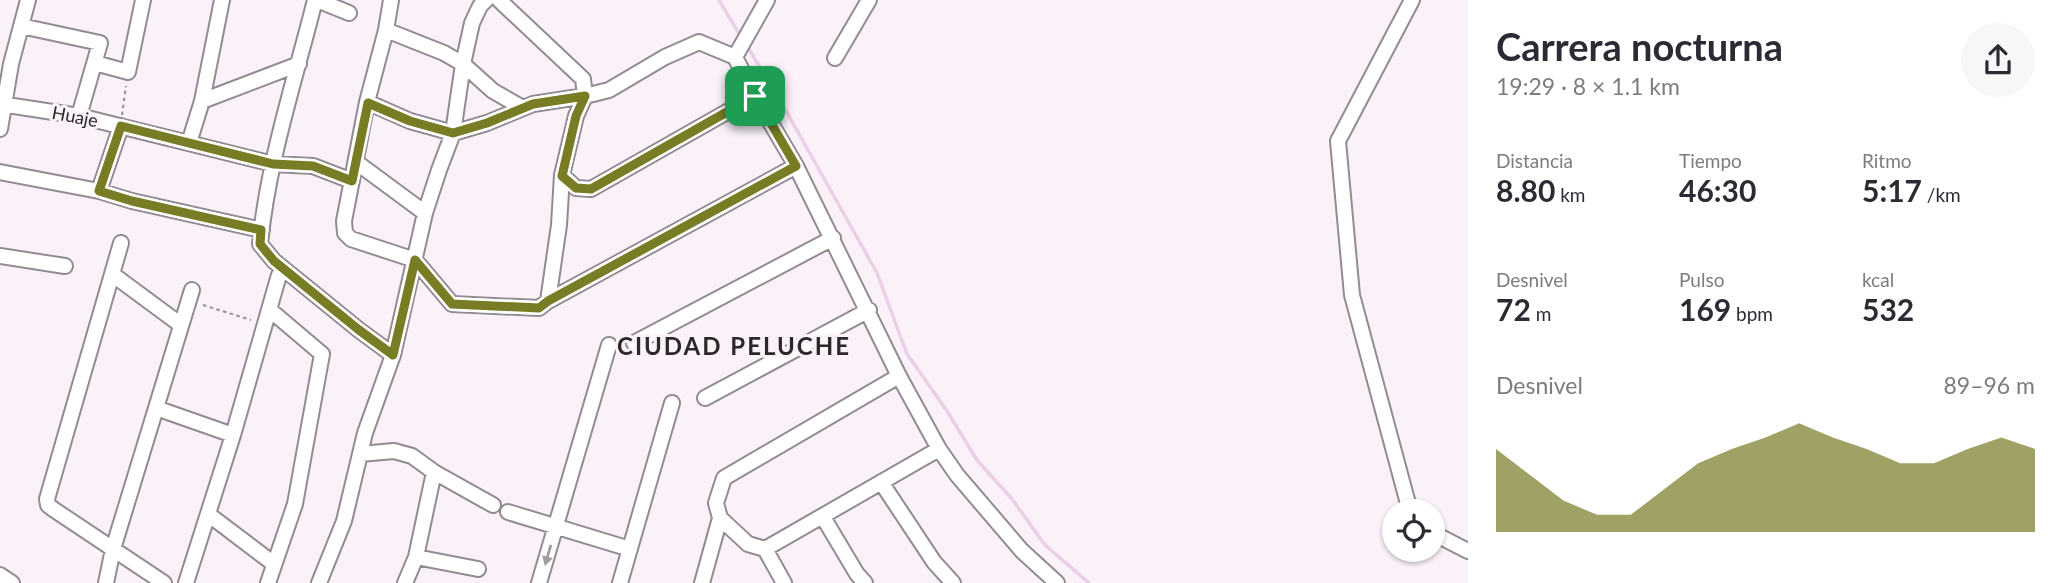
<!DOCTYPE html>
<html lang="es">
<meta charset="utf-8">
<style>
body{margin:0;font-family:Lato,sans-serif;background:#f7f7f7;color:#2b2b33;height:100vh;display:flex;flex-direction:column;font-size:26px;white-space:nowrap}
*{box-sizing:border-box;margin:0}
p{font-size:23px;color:#7c7c81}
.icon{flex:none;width:38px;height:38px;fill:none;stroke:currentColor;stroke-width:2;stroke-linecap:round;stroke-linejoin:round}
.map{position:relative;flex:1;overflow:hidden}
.side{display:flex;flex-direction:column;background:#fff;width:595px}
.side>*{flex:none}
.tools{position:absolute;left:1382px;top:499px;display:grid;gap:14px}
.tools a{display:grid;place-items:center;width:63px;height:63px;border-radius:50%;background:#fff;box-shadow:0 2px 5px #0004;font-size:35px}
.pin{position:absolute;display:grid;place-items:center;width:60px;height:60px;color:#fff;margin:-30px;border-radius:14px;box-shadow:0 4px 10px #0006}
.round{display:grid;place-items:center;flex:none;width:74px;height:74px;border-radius:37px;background:#f7f7f7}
.headline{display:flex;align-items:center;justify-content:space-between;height:119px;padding:0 28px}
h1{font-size:38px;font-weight:700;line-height:52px}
.figures{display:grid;grid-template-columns:repeat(3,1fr);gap:10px;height:119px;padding:7px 28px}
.figures div{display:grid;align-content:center}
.figures b{font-size:30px;font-weight:700}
.figures small{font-size:19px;font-weight:400}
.figures p{font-size:19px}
.chart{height:196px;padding:14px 28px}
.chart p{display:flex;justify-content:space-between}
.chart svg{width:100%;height:126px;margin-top:7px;fill:#787c25;opacity:.7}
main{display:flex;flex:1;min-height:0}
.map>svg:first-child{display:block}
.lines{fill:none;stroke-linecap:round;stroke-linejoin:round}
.stream{stroke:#eacfe6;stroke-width:3.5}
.minor-casing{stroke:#938b92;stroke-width:18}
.path{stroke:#948e93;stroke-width:2;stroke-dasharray:3.5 3.5;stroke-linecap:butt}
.minor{stroke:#fff;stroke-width:14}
.oneway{fill:#a09e9f}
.route-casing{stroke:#fff;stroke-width:14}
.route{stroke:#787c25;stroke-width:9}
.labels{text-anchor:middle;stroke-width:6;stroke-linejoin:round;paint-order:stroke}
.street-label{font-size:18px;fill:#2b282a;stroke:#faf1f9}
.district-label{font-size:24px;font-weight:bold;letter-spacing:2px;fill:#2b282a;stroke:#faf1f9}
</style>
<main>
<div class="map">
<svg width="1468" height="583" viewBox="0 0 1468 583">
<rect width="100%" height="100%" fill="#faf1f9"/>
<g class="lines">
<path class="stream" d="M719 0 741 37
M747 46 780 100 877 273 907 354 947 411 977 460 1012 499 1045 545 1089 583"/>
<defs>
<path id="minor" d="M315 0C295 80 268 161 260 244L274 261 359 330 393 355
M317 0 349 13
M391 0 386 30 367 102 344 221 345 233 351 239 415 260
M499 0 583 79 585 96 576 116 562 175 559 225 548 301
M21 26 100 43 79 116
M386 30 444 53 463 64 493 91 523 108
M735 57 767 0
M835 58 869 0
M95 63 128 72 143 0
M202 101 299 64
M367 102 410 121 453 133 487 123 533 104 585 96 609 90 665 57 699 42 735 57 755 96 796 166 899 376 939 449 957 475 1022 551 1057 583
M0 104 79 116 273 164 313 166 352 181
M0 129 11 64 28 0
M189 143 202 101 222 0
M356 162 425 213
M0 172 99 191 132 201 262 230
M562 175 576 188 591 189 755 96
M99 191 121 126
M121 243 47 499 48 505 53 509 164 583
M0 256 65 266
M415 260 452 304 539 308 548 301 796 166
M112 274 181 325
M634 343 833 238
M705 398 869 310
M156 408 233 435
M360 454 394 451 412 456 434 472 493 505
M881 482 934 562 953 583
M1410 511 1352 295 1338 141 1412 0
M508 512 630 549
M208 514 274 564
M823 517 857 574 865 583
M1433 533 1468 551
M765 549 939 449
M416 557 478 569
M0 575 12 583
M106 583 113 549 192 290
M186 583 233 435 279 275
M268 583 295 504 322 354 270 310
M319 583 344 521 365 433 393 355 425 213 439 170 453 133 463 64 472 23 480 6 486 0
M405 583 416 557 434 472
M539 583 609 345
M620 583 672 403
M702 583 720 518
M784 583 765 549 748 544 720 518 716 503 724 478 899 376"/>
</defs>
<use href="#minor" class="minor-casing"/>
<path class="path" d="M122 115 126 86
M203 305 251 320"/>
<use href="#minor" class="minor"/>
</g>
<defs><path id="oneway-solid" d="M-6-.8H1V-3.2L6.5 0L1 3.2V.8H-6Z" transform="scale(1.75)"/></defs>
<use class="oneway" href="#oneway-solid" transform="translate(548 555) rotate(106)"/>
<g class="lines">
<defs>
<path id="route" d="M585 96 576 116 562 176 576 188 591 189 755 96 796 166 548 301 539 308 452 304 415 260 393 355 359 330 274 261 260 244 261 230 132 201 99 191 121 126 273 164 313 166 352 181 368 103 410 121 453 133 487 123 533 104Z"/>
</defs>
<use href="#route" class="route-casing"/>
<use href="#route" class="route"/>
</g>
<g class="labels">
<g class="street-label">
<text transform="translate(75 117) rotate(11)" y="6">Huaje</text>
</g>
<g class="district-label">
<text x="734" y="355">CIUDAD PELUCHE</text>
</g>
</g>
</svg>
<div class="tools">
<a><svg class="icon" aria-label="locate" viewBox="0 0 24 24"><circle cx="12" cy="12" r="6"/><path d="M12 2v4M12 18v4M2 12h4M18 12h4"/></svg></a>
</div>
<div class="pin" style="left:755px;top:96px;background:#1e9e55"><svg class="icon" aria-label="arrive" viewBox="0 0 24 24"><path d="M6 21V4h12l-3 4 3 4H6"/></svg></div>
</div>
<section class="side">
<div class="headline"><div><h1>Carrera nocturna</h1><p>19:29 · 8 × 1.1 km</p></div><a class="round"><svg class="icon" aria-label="share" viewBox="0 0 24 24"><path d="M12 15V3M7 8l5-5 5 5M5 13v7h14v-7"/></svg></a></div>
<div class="figures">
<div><p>Distancia</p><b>8.80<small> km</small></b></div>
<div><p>Tiempo</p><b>46:30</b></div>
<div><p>Ritmo</p><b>5:17<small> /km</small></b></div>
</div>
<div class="figures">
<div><p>Desnivel</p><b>72<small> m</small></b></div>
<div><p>Pulso</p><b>169<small> bpm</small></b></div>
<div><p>kcal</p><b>532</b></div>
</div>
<div class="chart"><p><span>Desnivel</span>89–96 m</p>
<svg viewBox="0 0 160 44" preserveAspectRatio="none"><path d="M0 44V15L10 24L20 33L30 38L40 38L50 29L60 20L70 15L80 11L90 6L100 11L110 15L120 20L130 20L140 15L150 11L160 15V44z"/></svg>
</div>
</section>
</main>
